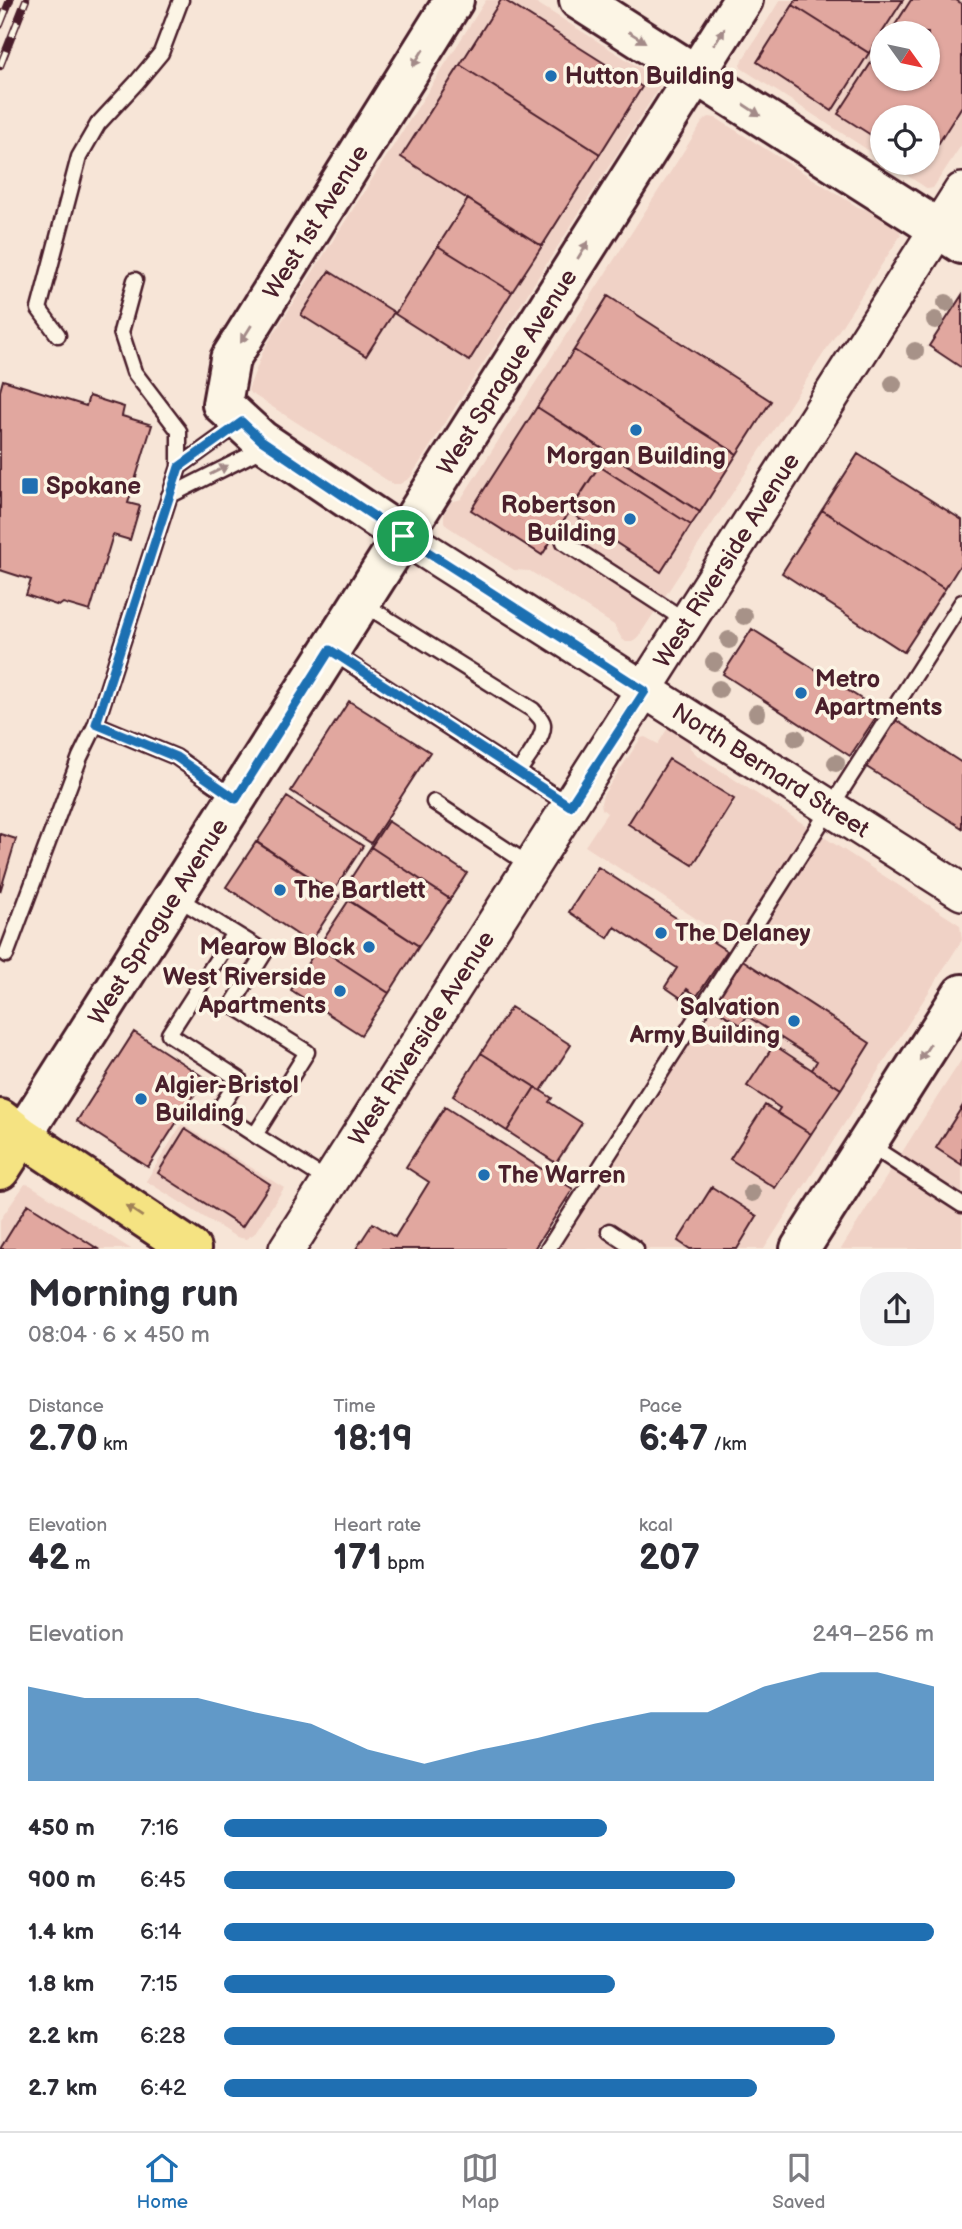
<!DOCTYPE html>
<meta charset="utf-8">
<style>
body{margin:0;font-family:"Balsamiq Sans",sans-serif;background:#f2f2f3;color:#2b2b33;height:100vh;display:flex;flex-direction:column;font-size:26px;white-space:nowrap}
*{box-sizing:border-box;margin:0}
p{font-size:23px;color:#7c7c81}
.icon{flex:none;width:38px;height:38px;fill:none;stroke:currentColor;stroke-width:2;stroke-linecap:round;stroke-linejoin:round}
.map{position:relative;height:1249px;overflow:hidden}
.drawer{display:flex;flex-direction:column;background:#fff;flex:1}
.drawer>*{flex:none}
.needle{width:46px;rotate:123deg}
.fabs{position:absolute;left:870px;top:21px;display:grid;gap:14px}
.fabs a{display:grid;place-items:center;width:70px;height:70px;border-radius:50%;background:#fff;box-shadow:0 2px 5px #0004;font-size:35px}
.pin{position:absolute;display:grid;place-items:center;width:60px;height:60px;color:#fff;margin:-30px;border:4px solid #fff;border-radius:50%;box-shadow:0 2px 7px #0007}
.round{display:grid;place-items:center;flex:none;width:74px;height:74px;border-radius:28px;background:#f2f2f3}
.headline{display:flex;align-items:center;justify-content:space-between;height:119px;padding:0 28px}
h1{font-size:38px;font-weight:600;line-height:52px}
.stats{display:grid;grid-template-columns:repeat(3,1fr);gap:10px;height:119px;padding:7px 28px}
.stats div{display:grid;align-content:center}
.stats b{font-size:35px;font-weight:600}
.stats small{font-size:19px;font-weight:400}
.stats p{font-size:19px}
.chart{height:196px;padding:14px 28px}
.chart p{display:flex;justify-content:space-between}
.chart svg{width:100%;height:126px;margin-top:7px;fill:#1f6fb2;opacity:.7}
ul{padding:0 28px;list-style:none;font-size:23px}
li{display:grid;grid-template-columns:112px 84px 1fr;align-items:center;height:52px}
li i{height:18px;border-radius:9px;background:#1f6fb2}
.tabs{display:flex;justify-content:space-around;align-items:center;height:98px;border-top:2px solid #e1e1e2;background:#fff;font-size:19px;color:#7c7c81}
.tabs a{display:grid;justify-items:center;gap:4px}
.tabs .active{color:#1f6fb2}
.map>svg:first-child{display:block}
.built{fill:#f0d2c6;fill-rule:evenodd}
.building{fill:#e1a79f;stroke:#4a1f2b;stroke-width:2}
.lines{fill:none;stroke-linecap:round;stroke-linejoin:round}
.service-casing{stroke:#4a1f2b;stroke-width:19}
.tertiary-casing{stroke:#4a1f2b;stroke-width:40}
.secondary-casing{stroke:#4a1f2b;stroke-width:44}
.primary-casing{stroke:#4a1f2b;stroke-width:44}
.service{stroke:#fcf5e5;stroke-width:14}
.tertiary{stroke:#fcf5e5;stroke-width:35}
.secondary{stroke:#fcf5e5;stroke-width:38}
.primary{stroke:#f5e382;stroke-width:38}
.rail-casing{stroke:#4a1f2b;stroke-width:8}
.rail{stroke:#fcf5e5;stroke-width:5;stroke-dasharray:16;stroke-linecap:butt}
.tree{fill:#a79288}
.oneway{fill:#a38a88}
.oneway2{fill:#a08156}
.route-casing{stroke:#fff;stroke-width:14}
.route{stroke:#1f6fb2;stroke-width:9}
.poi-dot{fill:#1f6fb2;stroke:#fcf5e5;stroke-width:2.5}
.labels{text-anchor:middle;stroke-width:7;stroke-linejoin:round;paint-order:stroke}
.poi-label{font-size:24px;font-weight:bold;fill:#4a1f2b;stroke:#fcf5e5;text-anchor:start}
.street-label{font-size:24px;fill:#4a1f2b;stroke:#fcf5e5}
</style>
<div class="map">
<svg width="962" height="1249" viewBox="0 0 962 1249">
<rect width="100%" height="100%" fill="#f7e5d7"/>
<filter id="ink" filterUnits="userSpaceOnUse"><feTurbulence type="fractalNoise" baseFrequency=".0143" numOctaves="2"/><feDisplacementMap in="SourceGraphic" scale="14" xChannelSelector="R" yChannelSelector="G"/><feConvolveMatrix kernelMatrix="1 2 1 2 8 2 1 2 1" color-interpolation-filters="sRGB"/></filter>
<g filter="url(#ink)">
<path class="built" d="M486 0H532L656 78 660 84 659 88 410 478 400 484H393L249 392 248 390 264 349Z
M780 0H962V144L933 188 928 189 888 163H928V117H882V159L741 68 740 64ZM882 33H928V79H882Z
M709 117 716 118 858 207 883 215 897 224 901 235 637 639 632 642H626L622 639 614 625 530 571 514 570 447 526 444 522V514L451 502 461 499 703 121Z
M669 726 688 732 690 748 698 756 960 925 962 940 764 1249H541L735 944 585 846 607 813 602 809 601 803 603 795 641 738 645 737 658 744Z
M962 1059V1249H841L923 1119Z
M182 1124 284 1188 254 1234 246 1239 236 1237 146 1181Z
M25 1184 30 1185 131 1249H0V1220Z"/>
<path class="building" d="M501 0H504L642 87 600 154 460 65Z
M796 0H903L869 53 793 5Z
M911 0H956L962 4V106L928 160V117H882V142L838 114 882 46V79H928V33H890Z
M793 5 869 53 832 111 757 62Z
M460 65 600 154 542 246 401 157Z
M468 199 542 246 512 292 438 246Z
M438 246 512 292 469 361 395 314Z
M329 271 394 312 366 356 301 315Z
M962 295V368L929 346Z
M608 296 771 401 737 454 574 350Z
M574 350 737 454 700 512 537 407Z
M3 380 86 406 89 396 124 407 122 416 152 425 128 503 140 506 130 540 113 535 90 611 63 603 59 606 26 595 31 580 0 570V391Z
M537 407 608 452 542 555 471 510Z
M608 452 700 512 691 525 599 466Z
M858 454 962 520V562L945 589 822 510Z
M599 466 691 525 661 572 569 512Z
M822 510 945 589 904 652 782 573Z
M752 629 880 711 850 756 723 674Z
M349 701 430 752 371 843 291 791Z
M894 719 962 763V828L865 766Z
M669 759 734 799 693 865 628 824Z
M287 797 363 846 333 892 257 842Z
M388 821 467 873 450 899 371 847Z
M0 834 16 839 0 892Z
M256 842 340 897 310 943 226 887Z
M371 847 450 899 419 946 340 895Z
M598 867 727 951 697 996 687 989 681 998 665 987 677 968 615 927 608 938 569 912Z
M349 900 419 946 389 993 318 947Z
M318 947 389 993 361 1035 291 990Z
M741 959 870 1043 841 1089 812 1070 817 1061 747 1016 741 1025 710 1006Z
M511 1007 571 1045 541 1091 481 1053Z
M134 1032 205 1078 148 1167 77 1121Z
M774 1045 841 1089 811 1134 777 1113 780 1108 747 1086Z
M481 1053 535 1087 507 1131 453 1096Z
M535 1087 552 1098 549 1102 582 1123 556 1163 507 1131Z
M765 1105 811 1134 775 1188 730 1159Z
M445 1107 573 1189 534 1249H356L373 1223 395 1237 429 1182 406 1167Z
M962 1107V1165L936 1148Z
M185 1129 270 1184 242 1227 158 1173Z
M712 1187 757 1216 737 1249H690L678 1241Z
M28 1204 98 1249H0Z"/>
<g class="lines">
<defs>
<path id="service" d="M135 280 121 332 134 372 179 431V467L96 724 176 757 235 799
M58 335 39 309 79 157 98 124 136 83 161 53 181 0
M179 467 240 423
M169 496 264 448
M564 542 686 621
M362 603 533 710C537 715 542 718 543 724 545 737 525 762 518 772
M330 651 569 805
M434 802 531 866
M176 897 265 952 232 1005 307 1052 255 1135 330 1182
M234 933 169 1034 239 1079 218 1111 255 1135
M6 955 80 757 96 724
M868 1144 962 1205
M609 1231 636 1249
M548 1249 962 602"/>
<g id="tertiary">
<path id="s1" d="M403 536 962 892"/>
<path id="s2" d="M287 1249 962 191"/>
</g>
<g id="secondary">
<path d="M579 0 962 244"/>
<path id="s3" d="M403 536 261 440 222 404 230 359 454 0"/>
<path id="s4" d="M22 1136 743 0"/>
<path d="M800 1249 962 994"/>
</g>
<path id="primary" d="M0 1119 22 1136 191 1249
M0 1170 22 1136"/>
</defs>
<use href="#service" class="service-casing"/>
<use href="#tertiary" class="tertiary-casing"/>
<use href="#secondary" class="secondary-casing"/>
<use href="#primary" class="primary-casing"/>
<use href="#service" class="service"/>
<use href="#tertiary" class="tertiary"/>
<use href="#secondary" class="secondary"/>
<use href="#primary" class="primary"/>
<defs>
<path id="rail" d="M0 25 10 0
M0 66 26 0"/>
</defs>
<use href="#rail" class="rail-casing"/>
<use href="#rail" class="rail"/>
</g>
<g class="tree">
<circle cx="946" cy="303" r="9"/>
<circle cx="935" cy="320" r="9"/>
<circle cx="915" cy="351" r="9"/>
<circle cx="893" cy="384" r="9"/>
<circle cx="744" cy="616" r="9"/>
<circle cx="729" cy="640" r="9"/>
<circle cx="714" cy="662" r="9"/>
<circle cx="719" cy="689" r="9"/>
<circle cx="757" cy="713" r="9"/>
<circle cx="796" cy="738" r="9"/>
<circle cx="836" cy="763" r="9"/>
<circle cx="752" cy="1193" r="9"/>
</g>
<defs><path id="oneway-solid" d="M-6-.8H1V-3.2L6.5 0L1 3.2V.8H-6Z" transform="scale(1.75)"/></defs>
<g class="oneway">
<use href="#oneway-solid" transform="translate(637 37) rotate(32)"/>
<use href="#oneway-solid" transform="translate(719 37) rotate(-57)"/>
<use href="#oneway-solid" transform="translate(418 58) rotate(122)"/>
<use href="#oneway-solid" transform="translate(752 110) rotate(33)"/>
<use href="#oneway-solid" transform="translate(583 250) rotate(-58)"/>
<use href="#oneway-solid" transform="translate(246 334) rotate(122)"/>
<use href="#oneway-solid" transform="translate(219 470) rotate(-27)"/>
<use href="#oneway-solid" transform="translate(925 1052) rotate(123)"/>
</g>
<use class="oneway2" href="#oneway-solid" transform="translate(134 1211) rotate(-146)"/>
</g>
<g class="lines" filter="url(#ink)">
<defs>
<path id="route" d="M242 422 261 440 403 536 645 691 570 806 330 650 236 799 176 757 96 724 179 467Z"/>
</defs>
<use href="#route" class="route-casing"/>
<use href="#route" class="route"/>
</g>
<g class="poi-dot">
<circle cx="551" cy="76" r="7"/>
<circle cx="636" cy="430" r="7"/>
<rect x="21" y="477" width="18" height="18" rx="3.5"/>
<circle cx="630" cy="519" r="7"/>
<circle cx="801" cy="693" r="7"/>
<circle cx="280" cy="890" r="7"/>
<circle cx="661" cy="933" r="7"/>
<circle cx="369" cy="947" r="7"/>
<circle cx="340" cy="991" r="7"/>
<circle cx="794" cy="1021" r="7"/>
<circle cx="141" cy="1099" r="7"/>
<circle cx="484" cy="1175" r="7"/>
</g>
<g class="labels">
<g class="poi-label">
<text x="565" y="84">Hutton Building</text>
<text x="636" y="464" text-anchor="middle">Morgan Building</text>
<text x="46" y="494">Spokane</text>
<text x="616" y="513" text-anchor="end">Robertson<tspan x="616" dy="28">Building</tspan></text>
<text x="815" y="687">Metro<tspan x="815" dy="28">Apartments</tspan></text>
<text x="294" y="898">The Bartlett</text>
<text x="675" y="941">The Delaney</text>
<text x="355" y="955" text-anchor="end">Mearow Block</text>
<text x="326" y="985" text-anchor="end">West Riverside<tspan x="326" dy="28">Apartments</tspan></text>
<text x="780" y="1015" text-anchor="end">Salvation<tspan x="780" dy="28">Army Building</tspan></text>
<text x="155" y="1093">Algier-Bristol<tspan x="155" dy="28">Building</tspan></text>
<text x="498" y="1183">The Warren</text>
</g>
<g class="street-label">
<text dy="8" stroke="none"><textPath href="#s3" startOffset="432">West 1st Avenue</textPath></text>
<text dy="8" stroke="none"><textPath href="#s4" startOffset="905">West Sprague Avenue</textPath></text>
<text dy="8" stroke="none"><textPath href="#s2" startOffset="817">West Riverside Avenue</textPath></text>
<text dy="8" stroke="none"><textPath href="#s1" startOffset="436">North Bernard Street</textPath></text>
<text dy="8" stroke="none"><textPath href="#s4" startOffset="254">West Sprague Avenue</textPath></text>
<text dy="8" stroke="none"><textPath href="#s2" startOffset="250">West Riverside Avenue</textPath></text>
</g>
</g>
</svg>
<div class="fabs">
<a><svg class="needle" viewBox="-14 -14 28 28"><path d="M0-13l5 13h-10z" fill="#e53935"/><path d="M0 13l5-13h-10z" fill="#7c7c81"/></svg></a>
<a><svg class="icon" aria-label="locate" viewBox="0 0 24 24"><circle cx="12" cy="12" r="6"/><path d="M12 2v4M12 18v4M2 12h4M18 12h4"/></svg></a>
</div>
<div class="pin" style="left:403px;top:536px;background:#1e9e55"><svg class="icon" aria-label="arrive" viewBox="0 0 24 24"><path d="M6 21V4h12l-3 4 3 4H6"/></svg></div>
</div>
<section class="drawer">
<div class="headline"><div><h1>Morning run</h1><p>08:04 · 6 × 450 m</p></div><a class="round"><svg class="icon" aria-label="share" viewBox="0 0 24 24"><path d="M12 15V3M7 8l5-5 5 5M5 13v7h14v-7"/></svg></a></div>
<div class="stats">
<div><p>Distance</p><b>2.70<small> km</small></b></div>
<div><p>Time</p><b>18:19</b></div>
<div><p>Pace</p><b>6:47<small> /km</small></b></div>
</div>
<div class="stats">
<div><p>Elevation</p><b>42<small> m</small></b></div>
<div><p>Heart rate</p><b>171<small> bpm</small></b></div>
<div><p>kcal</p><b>207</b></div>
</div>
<div class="chart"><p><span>Elevation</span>249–256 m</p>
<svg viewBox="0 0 160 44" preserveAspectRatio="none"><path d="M0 44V11L10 15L20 15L30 15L40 20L50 24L60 33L70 38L80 33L90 29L100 24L110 20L120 20L130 11L140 6L150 6L160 11V44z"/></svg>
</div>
<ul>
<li><b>450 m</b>7:16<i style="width:54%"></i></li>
<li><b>900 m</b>6:45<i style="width:72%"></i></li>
<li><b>1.4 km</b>6:14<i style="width:100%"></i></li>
<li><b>1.8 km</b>7:15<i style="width:55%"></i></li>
<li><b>2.2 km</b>6:28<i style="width:86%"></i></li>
<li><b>2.7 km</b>6:42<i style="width:75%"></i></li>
</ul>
</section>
<nav class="tabs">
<a class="active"><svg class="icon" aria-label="home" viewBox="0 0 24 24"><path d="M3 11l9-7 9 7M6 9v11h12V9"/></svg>Home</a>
<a><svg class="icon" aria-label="map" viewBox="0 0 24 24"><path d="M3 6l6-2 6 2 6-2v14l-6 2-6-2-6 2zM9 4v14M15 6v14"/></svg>Map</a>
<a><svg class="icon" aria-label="saved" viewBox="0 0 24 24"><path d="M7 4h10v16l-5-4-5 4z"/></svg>Saved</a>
</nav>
